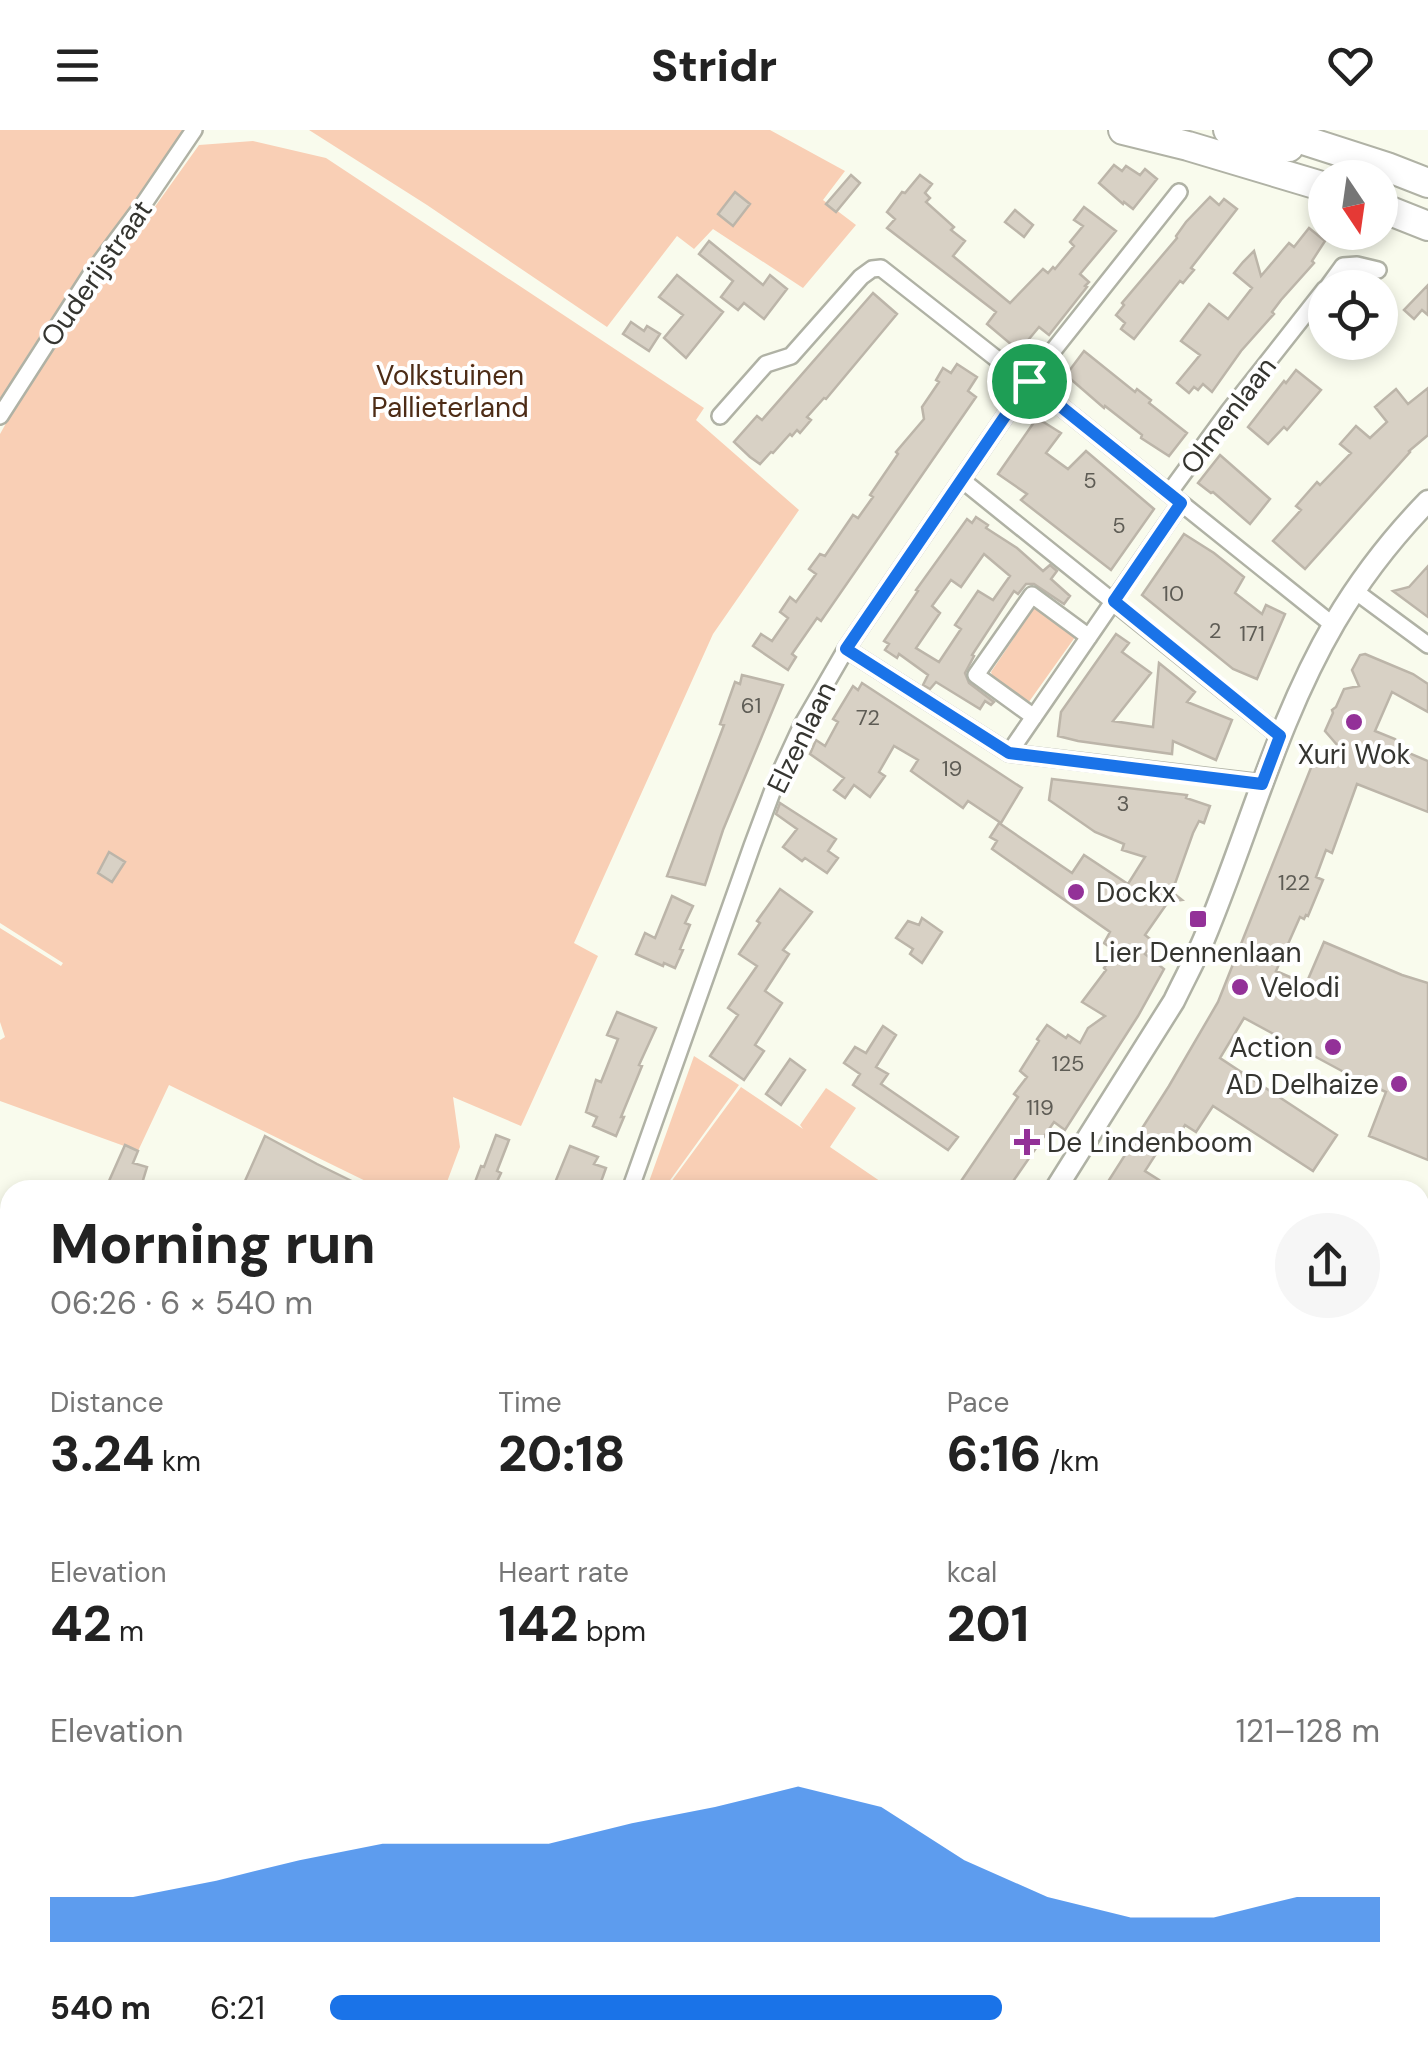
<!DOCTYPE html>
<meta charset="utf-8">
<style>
body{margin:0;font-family:"DM Sans",sans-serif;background:#f6f6f6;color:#222;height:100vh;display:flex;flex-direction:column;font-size:38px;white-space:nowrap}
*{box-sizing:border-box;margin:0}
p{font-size:32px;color:#767676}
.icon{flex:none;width:55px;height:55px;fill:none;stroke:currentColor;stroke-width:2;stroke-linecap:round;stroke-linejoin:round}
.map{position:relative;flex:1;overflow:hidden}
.side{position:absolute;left:0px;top:1050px;width:1430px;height:888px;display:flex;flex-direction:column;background:#fff;border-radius:30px 30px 0 0;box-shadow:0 5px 15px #0003}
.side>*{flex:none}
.needle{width:65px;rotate:167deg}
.controls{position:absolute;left:1308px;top:30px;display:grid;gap:20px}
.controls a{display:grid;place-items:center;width:90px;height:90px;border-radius:50%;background:#fff;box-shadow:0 5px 15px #0003;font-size:50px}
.pin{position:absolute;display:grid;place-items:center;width:85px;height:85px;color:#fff;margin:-42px;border:5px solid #fff;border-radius:50%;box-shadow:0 2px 10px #0007}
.round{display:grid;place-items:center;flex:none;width:105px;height:105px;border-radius:52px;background:#f6f6f6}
.summary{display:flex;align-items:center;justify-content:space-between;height:170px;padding:0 50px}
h1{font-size:55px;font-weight:800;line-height:75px}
.stats{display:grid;grid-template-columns:repeat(3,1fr);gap:15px;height:170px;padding:10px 50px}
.stats div{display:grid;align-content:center}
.stats b{font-size:50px;font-weight:800}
.stats small{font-size:28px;font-weight:400}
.stats p{font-size:28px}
.chart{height:280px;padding:20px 50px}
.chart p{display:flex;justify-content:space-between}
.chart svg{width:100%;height:180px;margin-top:10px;fill:#1a73e8;opacity:.7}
ul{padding:0 50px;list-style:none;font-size:32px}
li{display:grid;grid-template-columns:160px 120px 1fr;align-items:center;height:75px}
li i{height:25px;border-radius:12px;background:#1a73e8}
header{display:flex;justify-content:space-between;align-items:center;height:130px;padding:0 50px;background:#fff;font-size:45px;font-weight:800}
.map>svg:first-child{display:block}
.green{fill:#f9cfb5}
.water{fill:#71e3bf;stroke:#5faf94;stroke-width:2.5}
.building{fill:#d8d1c5;stroke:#bcb5a9;stroke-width:2.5;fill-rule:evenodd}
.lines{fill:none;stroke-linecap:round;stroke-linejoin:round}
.minor-casing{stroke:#b0b2a5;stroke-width:20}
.tertiary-casing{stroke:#b0b2a5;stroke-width:25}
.trunk-casing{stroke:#b0b2a5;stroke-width:32}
.minor{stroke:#fff;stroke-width:15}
.tertiary{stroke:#fff;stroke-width:20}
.trunk{stroke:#fff;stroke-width:28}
.route-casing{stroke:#fff;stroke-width:20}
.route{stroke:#1a73e8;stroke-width:12}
.poi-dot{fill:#933198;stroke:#fff;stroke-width:4}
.labels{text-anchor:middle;stroke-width:8;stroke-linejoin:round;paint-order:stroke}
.number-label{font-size:22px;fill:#5e5c55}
.street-label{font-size:28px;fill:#353530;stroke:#fff}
.park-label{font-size:28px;fill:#4d2c16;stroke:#fff}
.poi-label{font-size:28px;fill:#353530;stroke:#fff;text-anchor:start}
</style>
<header><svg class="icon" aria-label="menu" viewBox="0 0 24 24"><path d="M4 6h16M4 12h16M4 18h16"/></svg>Stridr<svg class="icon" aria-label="heart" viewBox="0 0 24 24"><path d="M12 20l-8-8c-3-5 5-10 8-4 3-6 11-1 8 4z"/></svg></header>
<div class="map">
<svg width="1428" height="1937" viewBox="0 0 1428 1937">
<rect width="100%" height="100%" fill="#f9fbed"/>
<path class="green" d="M0 0H184L32 218 0 270Z
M309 0H770L845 41 823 70 856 95 803 158 713 99 694 119 677 106 607 197 427 75Z
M253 11 326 28 704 278 696 290 799 380 713 504 574 813 598 826 521 996 453 967 460 1017 444 1060H384L169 955 138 1021 0 971V910L5 907 0 892V798L61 836 63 833 0 793V304L27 256 199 15Z
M1031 468 1078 503 1026 576 995 555 991 542 1014 508 1007 502Z
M694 926 739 955 663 1060H646Z
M741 957 803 999 800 995 826 958 856 978 830 1017 893 1060H665Z
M0 1274 10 1279V1447L0 1457Z
M0 1569 10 1582V1679L0 1666Z
M1420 1854 1428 1881V1937H1057L1066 1928H1420Z
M218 1928H319L326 1937H226Z
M888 1928H987L978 1937H880Z"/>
<path class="water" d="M0 1500 10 1511V1580L0 1567Z
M317 1928H367L373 1937H325Z"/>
<path class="building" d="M1114 35 1122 41 1126 36 1140 45 1145 39 1157 49 1133 79 1124 72 1123 74 1099 53Z
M851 45 860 53 836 82 826 74Z
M920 45 932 54 925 63 930 68 926 72 954 97 951 100 965 111 953 126 1010 173 1043 139 1048 143 1053 137 1055 139 1074 116 1070 112 1083 96 1074 90 1084 77 1116 101 1080 144 1089 152 1085 156 1087 157 1049 205 1039 197 1019 221 987 194 996 182 887 98 895 89 887 82 902 62 905 63Z
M735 62 750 74 733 96 718 84Z
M1210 67 1219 75 1224 69 1237 79 1191 138 1194 140 1188 147 1183 153 1180 151 1134 209 1121 199 1125 193 1116 185 1124 175 1122 173 1177 108 1176 106 1186 92Z
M1015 80 1033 95 1024 107 1005 92Z
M1309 98 1325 111 1312 131 1314 133 1281 170 1272 182 1274 184 1241 221 1212 262 1203 254 1198 260 1194 257 1189 263 1177 253 1200 225 1181 211 1203 182 1209 174 1228 189 1252 158 1234 143 1243 132 1254 121 1261 146 1289 113 1294 117Z
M709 111 763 155 770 145 787 159 764 189 744 173 738 180 721 167 733 151 699 124Z
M677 145 723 182 686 228 664 208 683 185 659 167Z
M1428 155V185L1422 180 1414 189 1404 180Z
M873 163 897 184 826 269 824 268 807 287 811 290 800 303 797 300 792 306 790 304 773 323 771 322 760 334 750 327 734 312 757 286 762 290Z
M631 192 644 201 647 196 660 204 649 221 623 204Z
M1084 221 1135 262 1137 259 1151 270 1149 273 1187 303 1169 326 1141 308 1142 305 1105 276 1104 278 1066 245Z
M957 234 977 247 968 261 976 267 821 491 817 488 792 524 796 527 788 540 753 516 761 504 772 511 788 488 780 482 790 467 796 472 816 444 809 439 820 424 825 426 853 385 858 388 873 367 870 365 898 324 896 322 924 289 922 277 939 252 936 250 943 238 951 243Z
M1296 240 1321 260 1287 300 1284 297 1268 314 1248 297 1284 251 1286 253Z
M1428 258V305L1409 321 1410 322 1305 439 1273 411 1301 380 1296 376 1317 352 1320 355 1351 323 1340 314 1356 296 1370 308 1387 292 1375 277 1396 259 1408 274Z
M1037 288 1061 303 1046 323 1068 339 1086 321 1154 379 1111 440 1021 370 1027 364 998 344Z
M1220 325 1270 369 1250 394 1213 362 1211 363 1198 353Z
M976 387 988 395 986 398 1017 418 1043 441 1050 435 1057 441 1051 449 1070 466 1064 474 1034 454H1026L1018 464 1014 461 972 525 974 526 965 543 969 553 994 572 991 575 985 571 980 579 936 552 930 559 923 555 928 545 899 524 897 528 885 520 889 514 884 511 918 461 916 460 967 389 972 393ZM984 424 1010 446 993 470 978 461 955 495 961 499 939 532 916 518 940 483 932 476 951 450 961 457Z
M1184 404 1214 423 1244 447 1235 463 1262 484 1266 475 1285 484 1257 549 1233 539 1142 465Z
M1428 436V487L1393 461 1409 457Z
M1116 504 1129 513 1122 522 1151 543 1113 591 1153 597 1159 533 1195 562 1187 572 1232 590 1216 630 1173 611 1172 624 1078 611 1058 606 1061 582Z
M1365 524 1413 544 1428 554V582L1392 562 1375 601 1395 609 1411 624 1428 631V682L1357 654 1332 723 1326 720 1316 747 1323 750 1308 786 1306 785 1304 789 1300 787 1276 841 1306 854 1324 812 1402 845 1428 853V1030L1369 1006 1386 962 1353 947 1244 888 1220 928 1337 1005 1313 1041 1213 976 1196 1002 1185 995 1169 1021 1161 1016 1145 1041 1159 1050 1153 1060H1125L1109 1050 1169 956 1218 872 1318 620 1338 616 1325 601 1333 583 1332 580 1336 577 1344 559 1359 556 1352 540 1360 525Z
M742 545 783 555 723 700 705 755 667 746 724 595 720 594 735 552 740 554Z
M862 553 1022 658 1001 693 968 671 963 678 911 641 918 630 894 616 879 642 885 646 870 667 854 655 845 668 834 660 844 648 810 624 816 610 825 616 838 592 833 589 853 556 858 560Z
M1052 649 1187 665 1186 668 1210 676 1204 693 1199 691 1193 703 1172 762 1182 770 1168 772 1145 805 1154 812 1145 824 1164 839 1138 886 1065 1000 1054 992 1007 1060H955L1018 967 1014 964 1027 947 1020 941 1039 911 1037 909 1047 895 1066 908 1068 905 1080 913 1088 898 1105 886 1082 872 1106 840 1104 838 1107 834 1105 833 1114 820 1104 813 1110 802 992 719 997 711 990 707 999 693 1072 743 1084 725 1128 754 1145 727 1122 720 1124 714 1095 702 1049 670Z
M780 673 836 709 828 721 838 728 827 743 805 728 802 731 783 717 797 699 776 684Z
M109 722 125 732 112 752 98 743Z
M780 759 812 782 783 820 789 824 765 861 782 873 755 915 764 921 744 950 710 926 738 885 728 878 757 836 739 824 760 793 757 791Z
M672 766 693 776 685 793 690 795 680 819 683 820 675 838 664 833 663 836 636 824 645 803 655 808Z
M922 788 942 802 922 833 910 824 913 819 896 808 908 791 919 795Z
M617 882 656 898 639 935 642 936 621 987H624L616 1006 593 996 597 987 586 982 596 950 601 952 618 909 607 905Z
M883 896 896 905 876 937 888 944 881 954 958 1007 948 1020 853 955 860 944 844 933 855 917 866 923Z
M790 929 805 940 781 975 766 964Z
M496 1005 509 1010 497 1041 501 1043 493 1060H472L481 1036 484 1037Z
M265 1006 317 1034 370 1060H241Z
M125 1015 138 1021 133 1033 147 1037 140 1060H105Z
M570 1016 598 1027 594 1034 606 1038 598 1060H552Z"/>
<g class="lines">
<defs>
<path id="minor" d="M1327 158 1343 136 1357 135 1378 140
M0 286 90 146 143 75 194 0
M720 286 766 234 791 226 861 147 872 139 881 138 1007 237 1029 251 1333 495
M962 350 1280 606
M1169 363 1229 281 1325 159
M1355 461 1428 515
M846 519 1009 623 1262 653
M1034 587 976 545 1032 465 1089 507
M1009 623 1181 373
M630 1060 752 716 777 649 802 595 846 519 1029 251 1179 62
M0 1130 10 1135
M1420 1309 1428 1308
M1420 1588 1428 1585
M1420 1602 1428 1623
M0 1733 10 1738
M213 1928 220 1937
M414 1928 420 1937
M732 1928 742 1937"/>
<path id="tertiary" d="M1055 1060 1174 871C1184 850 1195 830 1204 809 1248 704 1277 591 1335 492 1361 448 1392 408 1428 371
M429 1937 439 1928"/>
<path id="trunk" d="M1123 0 1188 16 1325 57
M1228 0 1289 17
M1272 0 1387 37 1428 53
M1380 77 1428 96"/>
</defs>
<use href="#minor" class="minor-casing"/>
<use href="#tertiary" class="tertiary-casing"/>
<use href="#trunk" class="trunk-casing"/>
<use href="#minor" class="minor"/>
<use href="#tertiary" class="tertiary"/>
<use href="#trunk" class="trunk"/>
</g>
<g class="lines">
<defs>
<path id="route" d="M1029 251 1181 373 1114 471 1280 606 1262 654 1009 623 846 519Z"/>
</defs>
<use href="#route" class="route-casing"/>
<use href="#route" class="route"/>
</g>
<g class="poi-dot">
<circle cx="1354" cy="592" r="10"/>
<circle cx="1076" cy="762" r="10"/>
<rect x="1188" y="779" width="20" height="20" rx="5"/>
<circle cx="1240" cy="857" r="10"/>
<circle cx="1333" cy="917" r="10"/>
<circle cx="1399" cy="954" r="10"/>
<path d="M1022 997h10v10h10v10h-10v10h-10v-10h-10v-10h10z"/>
</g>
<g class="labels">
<g class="number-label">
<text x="1090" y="358">5</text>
<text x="1119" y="403">5</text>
<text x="1173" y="471">10</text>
<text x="1215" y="508">2</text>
<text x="1252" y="511">171</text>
<text x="751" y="583">61</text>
<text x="868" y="595">72</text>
<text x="952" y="646">19</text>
<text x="1123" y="681">3</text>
<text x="1294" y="760">122</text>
<text x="1068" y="941">125</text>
<text x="1040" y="985">119</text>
</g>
<g class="street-label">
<text transform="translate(96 143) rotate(-55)" y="10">Ouderijstraat</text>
<text transform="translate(1228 285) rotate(-53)" y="10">Olmenlaan</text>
<text transform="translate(801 607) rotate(-64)" y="10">Elzenlaan</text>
</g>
<g class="park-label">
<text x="450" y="255">Volkstuinen<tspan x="450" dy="32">Pallieterland</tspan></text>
</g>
<g class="poi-label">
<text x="1354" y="634" text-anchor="middle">Xuri Wok</text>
<text x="1096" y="772">Dockx</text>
<text x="1198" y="832" text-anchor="middle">Lier Dennenlaan</text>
<text x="1260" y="867">Velodi</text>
<text x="1313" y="927" text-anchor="end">Action</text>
<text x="1379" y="964" text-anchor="end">AD Delhaize</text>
<text x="1047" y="1022">De Lindenboom</text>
</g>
</g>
</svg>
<div class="controls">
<a><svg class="needle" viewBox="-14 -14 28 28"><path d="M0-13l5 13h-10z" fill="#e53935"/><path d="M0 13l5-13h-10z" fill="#767676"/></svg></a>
<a><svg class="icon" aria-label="locate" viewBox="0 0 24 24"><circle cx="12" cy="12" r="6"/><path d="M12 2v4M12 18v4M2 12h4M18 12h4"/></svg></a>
</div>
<div class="pin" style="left:1029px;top:251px;background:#1e9e55"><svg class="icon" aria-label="arrive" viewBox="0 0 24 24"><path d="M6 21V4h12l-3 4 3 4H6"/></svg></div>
<section class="side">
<div class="summary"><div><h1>Morning run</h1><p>06:26 · 6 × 540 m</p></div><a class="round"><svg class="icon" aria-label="share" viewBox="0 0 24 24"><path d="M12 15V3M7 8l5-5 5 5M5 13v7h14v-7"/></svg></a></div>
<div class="stats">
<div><p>Distance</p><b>3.24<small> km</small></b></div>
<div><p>Time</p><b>20:18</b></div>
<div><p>Pace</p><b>6:16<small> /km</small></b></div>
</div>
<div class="stats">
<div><p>Elevation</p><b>42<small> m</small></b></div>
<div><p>Heart rate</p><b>142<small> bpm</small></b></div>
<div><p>kcal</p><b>201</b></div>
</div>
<div class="chart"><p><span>Elevation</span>121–128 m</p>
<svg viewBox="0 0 160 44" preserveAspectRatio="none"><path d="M0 44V33L10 33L20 29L30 24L40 20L50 20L60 20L70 15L80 11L90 6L100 11L110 24L120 33L130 38L140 38L150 33L160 33V44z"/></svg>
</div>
<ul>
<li><b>540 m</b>6:21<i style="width:64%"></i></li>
</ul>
</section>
</div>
